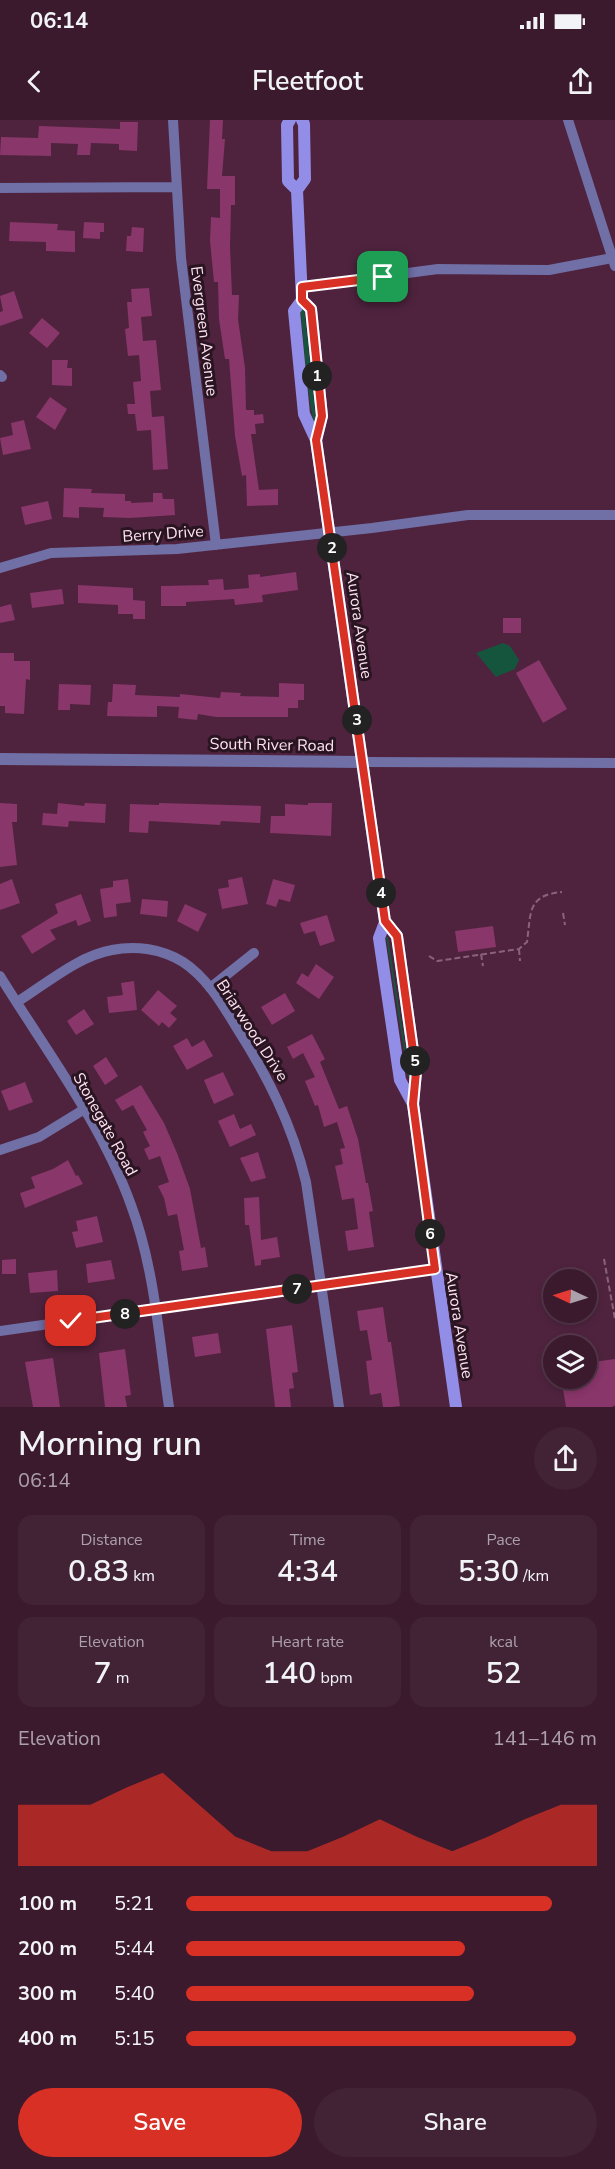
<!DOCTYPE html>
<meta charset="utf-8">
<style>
body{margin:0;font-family:"Nunito Sans",sans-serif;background:#422336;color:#f1f3f6;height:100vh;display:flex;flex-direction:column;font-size:22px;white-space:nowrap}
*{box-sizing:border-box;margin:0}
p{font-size:20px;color:#aca1aa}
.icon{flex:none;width:33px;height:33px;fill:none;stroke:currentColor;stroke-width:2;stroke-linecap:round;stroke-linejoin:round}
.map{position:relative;height:1287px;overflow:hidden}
.sheet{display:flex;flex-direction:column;background:#3b1a2e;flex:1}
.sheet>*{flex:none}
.needle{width:39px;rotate:274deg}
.fabs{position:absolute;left:543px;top:1149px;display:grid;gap:12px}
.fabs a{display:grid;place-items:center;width:54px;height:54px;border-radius:50%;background:#3b1a2e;box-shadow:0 3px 9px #0003,0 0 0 2px #54384a;font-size:30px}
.pin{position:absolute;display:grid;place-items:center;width:51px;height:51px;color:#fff;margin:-26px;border-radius:12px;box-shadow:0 3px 9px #0006}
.km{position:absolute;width:30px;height:30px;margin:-15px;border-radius:50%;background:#222;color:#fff;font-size:16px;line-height:30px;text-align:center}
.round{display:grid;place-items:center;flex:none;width:63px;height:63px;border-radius:32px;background:#422336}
.summary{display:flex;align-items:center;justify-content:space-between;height:102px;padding:0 18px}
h1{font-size:33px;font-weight:600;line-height:45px}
.figures{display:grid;grid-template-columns:repeat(3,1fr);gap:9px;height:102px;padding:6px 18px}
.figures div{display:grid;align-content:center;border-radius:15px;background:#422336;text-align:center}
.figures b{font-size:30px;font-weight:600}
.figures small{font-size:16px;font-weight:400}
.figures p{font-size:16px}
.chart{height:168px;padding:12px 18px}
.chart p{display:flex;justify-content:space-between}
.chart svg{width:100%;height:108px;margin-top:6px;fill:#d93025;opacity:.7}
.primary-button{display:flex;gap:12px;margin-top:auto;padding:12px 18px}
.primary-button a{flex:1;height:69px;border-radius:36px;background:#d93025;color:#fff;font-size:24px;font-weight:600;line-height:69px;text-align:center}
.primary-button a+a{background:#422336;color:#f1f3f6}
ul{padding:0 18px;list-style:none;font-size:20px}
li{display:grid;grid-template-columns:96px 72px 1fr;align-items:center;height:45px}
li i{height:15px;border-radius:8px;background:#d93025}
.status{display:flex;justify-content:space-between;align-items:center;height:42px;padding:0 30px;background:#3b1a2e;direction:ltr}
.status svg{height:16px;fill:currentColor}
header{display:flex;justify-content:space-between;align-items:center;height:78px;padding:0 18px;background:#3b1a2e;font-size:27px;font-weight:600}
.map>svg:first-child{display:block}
.green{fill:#15543d}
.building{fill:#89366a}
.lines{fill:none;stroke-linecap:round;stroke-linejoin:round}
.path{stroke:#8a637a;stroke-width:2;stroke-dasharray:6 3;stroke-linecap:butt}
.minor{stroke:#706fa6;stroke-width:10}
.tertiary{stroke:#706fa6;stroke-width:12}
.secondary{stroke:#928ee7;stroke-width:12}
.route-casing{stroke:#fff;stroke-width:12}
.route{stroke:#d93025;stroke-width:8}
.labels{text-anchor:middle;stroke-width:6;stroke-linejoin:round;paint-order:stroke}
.street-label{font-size:16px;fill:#ffe2f1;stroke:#291521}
</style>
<div class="status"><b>06:14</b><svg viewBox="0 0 49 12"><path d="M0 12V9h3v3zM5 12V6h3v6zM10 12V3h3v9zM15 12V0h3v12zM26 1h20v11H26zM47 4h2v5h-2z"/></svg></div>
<header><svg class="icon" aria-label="back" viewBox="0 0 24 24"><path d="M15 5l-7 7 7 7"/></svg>Fleetfoot<svg class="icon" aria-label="share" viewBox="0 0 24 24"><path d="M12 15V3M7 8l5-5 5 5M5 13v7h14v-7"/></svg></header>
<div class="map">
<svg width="615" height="1287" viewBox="0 0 615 1287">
<rect width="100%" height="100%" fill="#4f233e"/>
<path class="green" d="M304 187 317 310H315C307 273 305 234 301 196V188Z
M503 523 510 526 519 540 515 549 496 557 476 533Z
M386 817H388L410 956 408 957Z"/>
<path class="building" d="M210 0H223L222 19H225L222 56H235V85H231L230 127 232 175H239L238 199 245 248 246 290H254V295L263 294 264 303 255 304 256 314H251L259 370 278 369V385L247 386 246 355 242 356 235 316 229 239H225L219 199 218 162H214L210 121 211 97 220 98V69H207Z
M120 2H138L137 31 119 30V24L91 23 90 35H77L78 24 51 23V36L0 35 1 17 38 18 39 6 120 9Z
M10 102 58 104 57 110 75 111V132L46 131V122L9 121Z
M84 102 104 103V112H100V119L83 118Z
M132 107 144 108 143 132 126 131 127 116H131Z
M149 168 152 196 141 197 143 221 156 220 161 270 150 271 152 297 164 296 168 349 153 350 151 310 137 311 135 294H128L127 284H135L133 262 141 261 139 235 128 236 125 209 129 208 127 182H132L131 169Z
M14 171 23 198 0 206V192L3 191 0 176Z
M42 198 60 213 47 228 29 213Z
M52 240H68L67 248H72V266L52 265Z
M50 277 67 289 55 310 36 297Z
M24 300 31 329 3 335 0 318 13 315 11 303Z
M64 368 92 369 91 373 125 374V381H131V383L153 382V373H162L163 379H174L175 395 130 398 103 397 104 388 79 387V398L63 397Z
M48 381 52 399 25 405 21 387Z
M296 452 298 470 262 475 263 482 235 485 234 479 186 482V486H161V466L209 465 208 460 223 459 224 470 249 468 248 455 260 454V457Z
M78 465 133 468V480L145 481V499H133V494H118V485L78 483Z
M62 469 64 484 32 488 30 473Z
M11 484 15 500 0 503V487Z
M503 498H521V513H503Z
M0 533H14V541H30V560L26 559 24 594 5 593V586H0Z
M539 540 567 589 543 603 516 553Z
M279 563 304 564V580H298V588H288V597H216L198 594 197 600 178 598 179 587 157 586V597L107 596 108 582H112L113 564 136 565 135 575 180 577V574L220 578 221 572 241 573 240 576 279 577Z
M59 564 91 565 90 585 70 584V590H58Z
M0 683 17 684V702H12L17 745 0 747Z
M58 683 84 686 85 683 106 684 105 703 69 701 68 707 42 705 43 693 57 694Z
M159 683 261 686 260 703 221 701 220 705 149 701 148 713 129 712 130 684 159 685Z
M308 683H332L331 716 270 713 271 696H285V684L308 685Z
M242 757 248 784 222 789 218 769 229 767 228 760Z
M12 759 20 783 0 790V764Z
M128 759 131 782 116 784 117 796 104 798 100 769 113 767V761Z
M273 759 295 765 290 782 279 779 276 787 266 784Z
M81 774 91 801 78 806 76 800 50 810 56 819 32 834 21 816 58 793 55 784Z
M142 779 168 781 167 797 140 794Z
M185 784 207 794 198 812 177 801Z
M327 795 335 821 320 826 315 811 304 814 300 803Z
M493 806 496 827 458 832 455 811Z
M316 844 334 857 319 879 296 863 302 853 308 857Z
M134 861 137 890 109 893 107 877 123 875 121 863Z
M158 870 177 886 170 893 177 899 169 908 162 902 159 906 141 890Z
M285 873 295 891 272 905 261 887Z
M84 889 94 904 76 915 67 901Z
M312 914 325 939 320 942 339 989 347 986 358 1019 366 1063H368L373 1091 369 1092 374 1127 348 1131 345 1111 358 1109 354 1078 342 1080 335 1046 343 1044 340 1029 345 1028 337 1002 324 1007 318 985 315 986 305 961 315 957 303 933 293 939 287 927Z
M187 918 192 927 204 920 213 936 187 950 173 926Z
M106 937 118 956 105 965 93 946Z
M223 952 234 975 214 984 204 960Z
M25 962 33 982 9 991 1 971Z
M141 965 164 1003 177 1033 190 1069 201 1128 205 1127 208 1147 182 1151 179 1131 184 1130 177 1094 168 1096 164 1078 158 1066 169 1062 160 1036 149 1040 144 1029 150 1026 143 1012 147 1010 133 985 122 991 115 980Z
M234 994 240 1009 251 1004 256 1015 230 1027 218 1001Z
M258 1032 266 1058 251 1062 240 1038Z
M68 1040 76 1056 78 1055 83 1064 25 1088 20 1073 35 1068 31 1057 53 1049Z
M259 1077 261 1120 277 1117 280 1137 261 1140V1145L255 1146 249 1105H245L244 1078Z
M97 1096 103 1122 76 1128 72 1112 78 1111 76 1101Z
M16 1139V1154H2V1140Z
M111 1140 115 1159 88 1163 86 1144Z
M57 1150 58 1171 30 1173 28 1153Z
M383 1187 388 1222H391L400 1286 392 1287H383L381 1273 370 1275 366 1241 372 1240 367 1210 360 1211 357 1191Z
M292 1205 298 1252 292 1253 294 1268 289 1269 291 1287H275L266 1209Z
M218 1213 221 1233 195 1237 192 1217Z
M125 1229 131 1275 125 1276 127 1287H105L99 1233Z
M53 1238 60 1287H33L25 1242Z
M615 1239V1285L612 1287H566L563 1269 572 1267 571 1258H586V1243Z"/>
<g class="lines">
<path class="path" d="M563 793 565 805
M519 829 520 841
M481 834 483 846
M429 836 437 841 519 829 527 822C531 793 527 775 562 772
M604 1139 615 1199"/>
<path class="minor" d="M173 0 181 138 216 425
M568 0 615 146
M0 68 176 67
M302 167 438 149 549 150 612 138
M0 255 2 257
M0 448 51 433 177 429 372 408 468 395H615
M363 642 615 643
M0 856C45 929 102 1004 131 1085 155 1149 159 1220 169 1287
M210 868 254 833
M17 882C46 864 78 836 112 830 136 825 162 829 183 842 206 857 221 882 235 905 267 955 292 1004 306 1062L339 1287
M0 1030 39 1017 83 990
M0 1211 435 1149"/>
<path class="tertiary" d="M0 639 363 642"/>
<path class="secondary" d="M290 0 287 5 288 61 297 70
M302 0 304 4 305 59 297 70 302 180 294 191 304 294 316 320 385 802 379 818 400 960 413 984
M302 180 311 189 322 296 316 320
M385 802 397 816 416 952 413 984 456 1287"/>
</g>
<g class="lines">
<defs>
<path id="route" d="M71 1201 435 1149 413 984 416 952 397 816 385 801 316 320 322 296 311 189 302 180V167L383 157"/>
</defs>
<use href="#route" class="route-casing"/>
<use href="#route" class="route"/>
</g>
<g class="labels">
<g class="street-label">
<text transform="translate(205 211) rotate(83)" y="6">Evergreen Avenue</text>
<text transform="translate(163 413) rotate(-4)" y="6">Berry Drive</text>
<text transform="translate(360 505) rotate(82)" y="6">Aurora Avenue</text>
<text transform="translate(272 624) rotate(1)" y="6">South River Road</text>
<text transform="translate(253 910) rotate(57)" y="6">Briarwood Drive</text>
<text transform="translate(106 1004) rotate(61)" y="6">Stonegate Road</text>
<text transform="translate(460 1205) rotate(81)" y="6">Aurora Avenue</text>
</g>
</g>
</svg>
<div class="fabs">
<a><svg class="needle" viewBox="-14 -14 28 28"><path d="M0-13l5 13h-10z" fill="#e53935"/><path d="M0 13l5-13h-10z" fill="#aca1aa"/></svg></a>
<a><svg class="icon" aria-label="layers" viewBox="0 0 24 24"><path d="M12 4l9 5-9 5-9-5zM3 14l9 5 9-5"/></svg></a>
</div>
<div class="pin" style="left:383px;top:157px;background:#1e9e55"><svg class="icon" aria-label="arrive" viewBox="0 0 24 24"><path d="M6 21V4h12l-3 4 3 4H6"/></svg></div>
<div class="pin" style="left:71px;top:1201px;background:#d93025"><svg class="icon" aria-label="check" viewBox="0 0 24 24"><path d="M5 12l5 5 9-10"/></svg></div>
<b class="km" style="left:317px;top:256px">1</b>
<b class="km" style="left:332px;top:428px">2</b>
<b class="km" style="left:357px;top:600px">3</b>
<b class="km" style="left:381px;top:773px">4</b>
<b class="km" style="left:415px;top:941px">5</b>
<b class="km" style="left:430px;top:1114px">6</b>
<b class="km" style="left:297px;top:1169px">7</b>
<b class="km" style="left:125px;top:1194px">8</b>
</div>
<section class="sheet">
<div class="summary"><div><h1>Morning run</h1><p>06:14</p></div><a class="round"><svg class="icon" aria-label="share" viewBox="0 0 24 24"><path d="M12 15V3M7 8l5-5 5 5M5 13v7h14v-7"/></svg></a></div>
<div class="figures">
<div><p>Distance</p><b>0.83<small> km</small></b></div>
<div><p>Time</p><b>4:34</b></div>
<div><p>Pace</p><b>5:30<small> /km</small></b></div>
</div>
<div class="figures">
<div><p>Elevation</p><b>7<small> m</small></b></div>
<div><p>Heart rate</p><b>140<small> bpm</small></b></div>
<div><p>kcal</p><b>52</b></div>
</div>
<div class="chart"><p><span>Elevation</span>141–146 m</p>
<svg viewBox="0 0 160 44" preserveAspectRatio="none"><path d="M0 44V19L10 19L20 19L30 12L40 6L50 19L60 32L70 38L80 38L90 32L100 25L110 32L120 38L130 32L140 25L150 19L160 19V44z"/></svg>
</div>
<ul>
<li><b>100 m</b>5:21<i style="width:89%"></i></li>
<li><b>200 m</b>5:44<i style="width:68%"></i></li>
<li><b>300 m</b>5:40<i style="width:70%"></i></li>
<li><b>400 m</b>5:15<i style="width:95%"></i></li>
</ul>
<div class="primary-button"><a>Save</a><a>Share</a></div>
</section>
